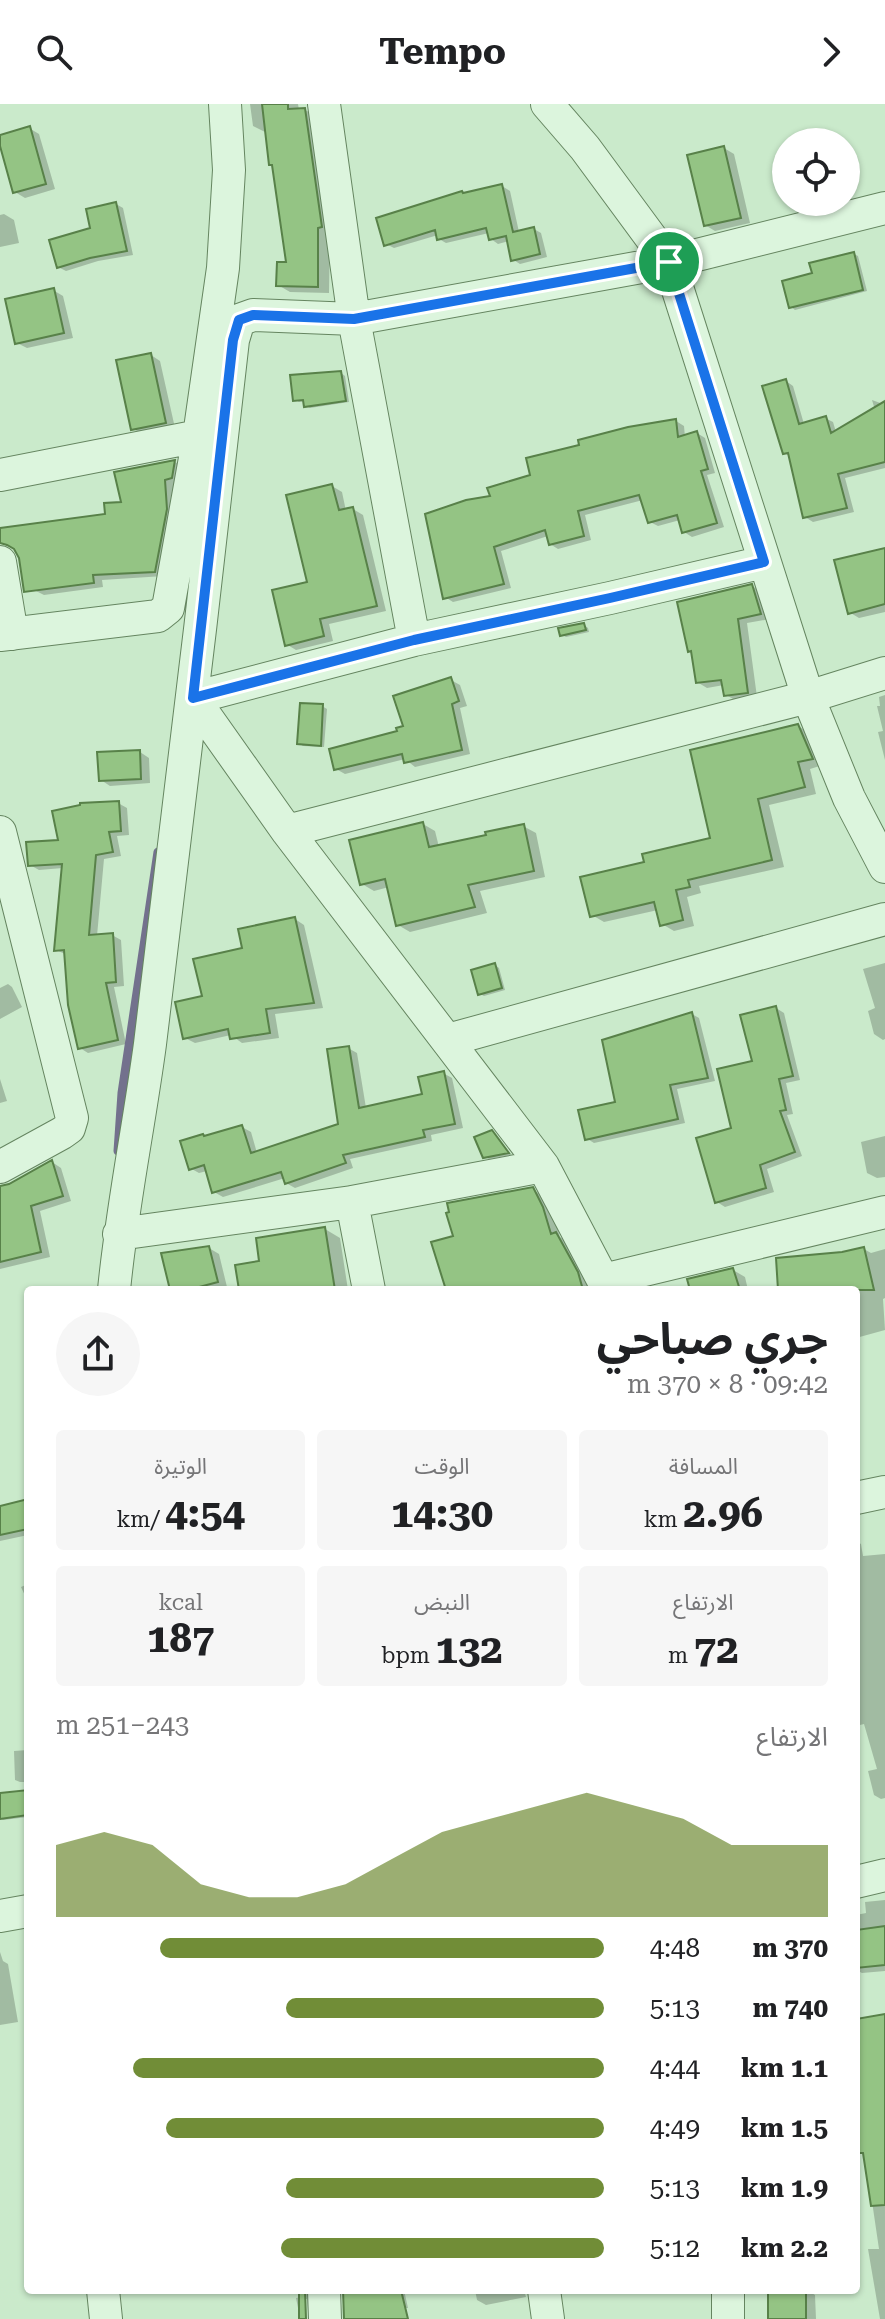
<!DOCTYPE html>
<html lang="ar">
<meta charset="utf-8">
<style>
body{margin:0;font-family:"Roboto Serif","Noto Sans Arabic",serif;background:#f6f6f6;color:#202124;direction:rtl;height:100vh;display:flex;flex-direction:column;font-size:30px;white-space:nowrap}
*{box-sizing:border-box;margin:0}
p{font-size:26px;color:#757577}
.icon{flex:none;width:44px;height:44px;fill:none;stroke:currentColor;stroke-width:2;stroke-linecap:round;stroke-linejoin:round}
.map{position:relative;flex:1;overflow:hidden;direction:ltr}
.side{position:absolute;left:24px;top:1182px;width:836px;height:1008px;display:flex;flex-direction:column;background:#fff;border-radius:8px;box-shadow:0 2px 6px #0004;direction:rtl}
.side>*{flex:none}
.buttons{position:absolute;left:772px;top:24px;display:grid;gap:16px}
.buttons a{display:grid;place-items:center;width:88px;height:88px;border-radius:50%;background:#fff;box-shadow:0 2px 6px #0004;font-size:40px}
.pin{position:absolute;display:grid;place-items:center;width:68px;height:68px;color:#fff;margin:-34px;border:4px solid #fff;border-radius:50%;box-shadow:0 2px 8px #0007}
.round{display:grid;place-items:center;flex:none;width:84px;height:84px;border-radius:42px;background:#f6f6f6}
.head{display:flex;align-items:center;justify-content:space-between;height:136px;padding:0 32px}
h1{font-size:44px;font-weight:700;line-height:60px}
.figures{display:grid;grid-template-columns:repeat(3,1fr);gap:12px;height:136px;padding:8px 32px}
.figures div{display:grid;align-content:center;border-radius:8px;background:#f6f6f6;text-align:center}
.figures b{font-size:40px;font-weight:700}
.figures small{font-size:22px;font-weight:400}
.figures p{font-size:22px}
.chart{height:224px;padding:16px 32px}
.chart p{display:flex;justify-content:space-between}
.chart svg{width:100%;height:144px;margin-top:8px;fill:#718d37;opacity:.7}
ul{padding:0 32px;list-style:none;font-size:26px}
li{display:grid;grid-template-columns:128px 96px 1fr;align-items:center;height:60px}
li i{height:20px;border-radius:10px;background:#718d37}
header{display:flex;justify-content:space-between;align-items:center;height:104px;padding:0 32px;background:#fff;font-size:36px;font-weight:700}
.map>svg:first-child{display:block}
.shadow{fill:#0003}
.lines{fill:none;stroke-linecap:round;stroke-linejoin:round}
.stream{stroke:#73718d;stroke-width:9}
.building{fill:#94c484;stroke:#588149;stroke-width:2}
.street-casing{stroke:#658560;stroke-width:34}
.street{stroke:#dcf5dd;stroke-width:32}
.route-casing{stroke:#fff;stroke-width:16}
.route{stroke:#1a73e8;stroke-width:10}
</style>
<header><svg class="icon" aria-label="forward" viewBox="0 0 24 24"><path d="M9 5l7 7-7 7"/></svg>Tempo<svg class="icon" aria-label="search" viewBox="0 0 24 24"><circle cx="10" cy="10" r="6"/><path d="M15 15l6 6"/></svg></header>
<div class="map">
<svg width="885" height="2215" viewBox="0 0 885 2215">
<rect width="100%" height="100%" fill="#caeacb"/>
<path class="shadow" d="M250 0H298L299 6H305L317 12 330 130 329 189 290 188 278 181 288 160 267 29 253 22Z
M29 24 39 30 55 85 25 94 15 88 0 33Z
M724 44 734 50 750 119 715 127 705 121Z
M502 82 510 87 519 128 534 125 541 129 547 153 520 160 512 155 509 137 498 140 491 135 489 129 446 139 439 135 438 131 394 144 386 140Z
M116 100 123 104 133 151 98 157 66 167 58 163Z
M4 110 14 116 19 139 0 143V111Z
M854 150 858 152 867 187 795 206 791 203Z
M53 186 63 192 73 234 27 244 17 239Z
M151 251 160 257 175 324 143 330 133 325Z
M341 269 345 272 349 298 310 304 306 302 305 297 299 298 295 295Z
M786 277 793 282 804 320 825 314 833 318 836 328 875 306 872 296 883 300 885 303V364L845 374 854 408 813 418 805 413 790 352 784 349Z
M676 317 684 322 685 333 697 329 705 334 715 369 707 371 724 423 692 433 684 428 680 416 658 422 650 418 643 396 585 411 591 436 558 445 550 440 548 432 501 447 511 484 453 498 445 493 493 393 533 372Z
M175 358 184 363 164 472 102 476 103 483 44 491 34 486 123 400 117 370Z
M332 382 342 388 346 407 353 405 363 411 386 507 329 520 333 537 296 546 286 540 310 480Z
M885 451V508L859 514 849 508Z
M752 482 762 488 770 515 747 519 757 593 735 596 726 591 724 581 707 584 697 578 693 548 690 546Z
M584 521 588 524 589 528 566 533 562 531Z
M451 576 460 581 467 602 460 604 470 650 415 663 405 655 345 670 336 665 399 629Z
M885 591V656L878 628 883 627 877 602H880L879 593Z
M322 602 327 605 324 643 303 642 299 639Z
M798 622 810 629 823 661 810 665 816 690 769 701 784 763 699 782 701 789 687 793 694 822 674 827 662 820 658 806 604 818 592 811 647 759 712 735Z
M140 648 149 654 150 679 110 682 101 676Z
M118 699 127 704 129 731 117 732 121 752 104 755 97 832 112 831 121 836 124 882 114 883 126 940 88 949 80 944 65 850 56 846 63 764 39 766 30 761Z
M423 720 435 727 439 743 523 722 536 729 545 773 480 787 487 809 410 828 398 821 389 783 374 787 362 780Z
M295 815 304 821 323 904 275 910 279 934 242 939 231 931 195 939 185 934 244 845Z
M885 859V935L883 936 874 930 868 907 875 904 863 865Z
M495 861 499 864 505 886 484 892 480 890Z
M8 880 12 883 22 903 0 915V884Z
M776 904 784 909 800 976 786 979 793 1010 787 1011 802 1052 767 1065 774 1088 725 1103 717 1098 754 959Z
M692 910 699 914 715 977 677 985 685 1019 594 1039 586 1034Z
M348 944 357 949 366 1004 424 992 443 969 452 974 463 1024 431 1031 432 1037 350 1055 353 1064 295 1084 286 1079 285 1074 223 1093 214 1088 207 1067 199 1069 190 1064 242 1023 251 1028 257 1049 340 1022Z
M0 975 7 997 0 999Z
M492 1028 496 1031 511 1051 489 1055 485 1053Z
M885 1032V1073L877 1074 867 1069 861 1038Z
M52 1058 61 1064 71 1097 40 1107 50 1153 0 1165V1084L9 1082Z
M532 1085 543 1092 553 1111 560 1133 567 1137 593 1186H448L455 1133 451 1110Z
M325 1125 340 1134 348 1186H241L261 1159Z
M209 1144 219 1150 227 1183 216 1186H172Z
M864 1145 871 1149 885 1145V1194L883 1195 885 1226 856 1234V1186H780L842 1150Z
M733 1166 745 1173 748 1186H692Z
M28 1397V1431L0 1437V1443V1404Z
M856 1437 861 1440 863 1452 885 1450V1694L881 1695 874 1691 868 1667 877 1665 864 1620 856 1622Z
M28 1480V1498L21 1483Z
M28 1646V1678H20L15 1676 14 1647Z
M28 1688V1713L3 1716 0 1714V1691Z
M885 1796V1867L862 1869 856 1866V1811L866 1809 865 1798Z
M0 1848 3 1857 8 1860 18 1918 0 1921Z
M885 1911V2215H880L868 2145H879L865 2050 861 2048 856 2013V1916Z
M301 2186H313L312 2208H308L307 2195H303L304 2208 298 2204 296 2194 301 2193Z
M344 2186H404L408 2204 362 2205Z
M475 2186H524L526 2193 486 2201 477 2196Z
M770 2186H807L815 2191 816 2215H770Z"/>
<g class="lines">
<path class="stream" d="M118 1047 122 989 158 748"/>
</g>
<path class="building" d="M262 0H288V5L305 4 322 123 318 124V183L276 182 277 158H286L272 61H269Z
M30 22 46 80 13 89 0 42V31Z
M724 42 741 114 704 122 687 51Z
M502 80 513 128 534 123 540 150 511 157 506 132 489 136 486 124 437 136 435 126 384 142 376 114 462 87 463 89Z
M116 98 127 147 90 154 57 164 49 136 90 124 86 105Z
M854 148 863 186 789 204 782 177 812 169 809 159Z
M54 184 64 229 15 240 5 195Z
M151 249 166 319 131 326 116 256Z
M341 267 346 297 304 303 303 296 293 297 290 271Z
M786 275 799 320 826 312 831 329 885 297V358L838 370 847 404 803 414 788 349 783 350 762 282Z
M676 315 678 333 697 327 708 365 701 367 717 419 682 429 677 411 648 419 639 391 578 407 584 432 549 441 545 426 494 443 504 480 443 495 425 410 466 396 490 392 487 384 530 371 526 354 579 341 578 336 628 323Z
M175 356 172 374 165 376 167 405 155 468 93 471 94 479 24 488 19 454 14 445 7 441 0 439V424L105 410 104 399 121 398 114 368Z
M332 380 339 406 353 403 377 502 320 515 324 532 285 542 272 486 307 478 286 391Z
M885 444V500L848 510 834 456Z
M752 480 761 510 738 515 748 589 724 592 721 576 696 579 691 547 688 548 677 498Z
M584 519 586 526 560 532 558 524Z
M451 573 459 597 452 600 462 646 404 659 402 650 334 666 329 645 397 627 396 624 403 622 393 592Z
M300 599 323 600 321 642 297 640Z
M798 620 813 655 798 658 805 683 758 695 772 756 688 776 690 783 676 786 683 816 660 822 654 798 590 813 580 773 644 758 642 750 710 734 690 646Z
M140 646 141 675 99 677 97 648Z
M119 697 121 727 109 728 113 748 96 751 89 831 113 829 116 878 106 879 118 936 78 945 68 901 64 846 54 847 62 760 28 762 26 738 58 736 52 707 80 701V699Z
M423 718 429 743 486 731 485 728 524 720 534 767 468 781 475 803 396 822 385 775 360 781 349 736Z
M295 813 314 899 266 905 270 929 230 935 228 925 183 935 175 898 202 892 193 855 242 844 238 825Z
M495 859 502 884 478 891 471 866Z
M776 902 793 972 779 975 786 1006 780 1007 795 1048 760 1061 766 1084 715 1099 696 1034 731 1024 717 965 752 957 740 911Z
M692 908 708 974 670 981 678 1015 585 1036 578 1006 615 998 602 936Z
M349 942 359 1004 422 990 418 973 444 967 455 1020 423 1026 425 1033 343 1051 346 1059 285 1080 281 1068 212 1089 204 1061 189 1066 180 1037 203 1030 204 1032 242 1021 251 1049 338 1020 327 945Z
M492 1026 509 1049 483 1054 474 1033Z
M52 1056 63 1092 31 1102 41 1148 0 1158V1082L9 1080Z
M533 1083 543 1103 551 1130 556 1128 578 1168 583 1186H446L431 1138 453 1132 446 1109 449 1108 447 1099Z
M325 1123 335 1186H239L235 1161 259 1157 256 1134Z
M209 1142 218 1178 188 1186H170L161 1149Z
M864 1143 874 1186H778L776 1154 842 1148Z
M733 1164 740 1186H690L687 1175Z
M28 1395V1425L0 1431V1402Z
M28 1686V1711L0 1715V1689Z
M885 1822V1861L856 1864V1826Z
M885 1910V2101L871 2102 863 2049H859L856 2017V1915Z
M299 2186H305L306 2215H299Z
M343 2186H401L408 2215H344Z
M768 2186H806V2215H768Z"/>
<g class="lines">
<defs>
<path id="street" d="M324 0 354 215 414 536
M547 0 585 44 669 158 808 593 849 694 885 763
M0 371 199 332
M0 458 12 530
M0 531 158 512 168 504 199 332 223 164 229 66 225 0
M193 594 287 727 543 1062 603 1176 606 1186
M193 594 414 536 610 494 764 458
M287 727 808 593 885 569
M0 728 72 1014 69 1024 62 1029 0 1063
M448 936 885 815
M352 1098 369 1186
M119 1130 352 1098 543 1062
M603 1176 885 1108
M114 1186C122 1103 139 1022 150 940 179 705 207 471 233 236L239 216 253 211 354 215 669 158 885 104
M856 1394 885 1388
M856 1778 885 1771
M0 1812 28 1807
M103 2186 106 2215
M324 2186 325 2215
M544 2186 548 2215
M728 2215V2186"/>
</defs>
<use href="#street" class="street-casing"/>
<use href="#street" class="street"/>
</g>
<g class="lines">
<defs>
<path id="route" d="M669 158 764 458 610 494 414 536 193 594 233 236 239 216 253 211 354 215Z"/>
</defs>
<use href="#route" class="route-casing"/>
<use href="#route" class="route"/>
</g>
</svg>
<div class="buttons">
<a><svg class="icon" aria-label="locate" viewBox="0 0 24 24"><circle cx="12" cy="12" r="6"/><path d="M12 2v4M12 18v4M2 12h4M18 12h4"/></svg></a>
</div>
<div class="pin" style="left:669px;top:158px;background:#1e9e55"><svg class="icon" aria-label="arrive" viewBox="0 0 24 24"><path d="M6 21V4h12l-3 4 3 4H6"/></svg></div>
<section class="side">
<div class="head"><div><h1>جري صباحي</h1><p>09:42 · 8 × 370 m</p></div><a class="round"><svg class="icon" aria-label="share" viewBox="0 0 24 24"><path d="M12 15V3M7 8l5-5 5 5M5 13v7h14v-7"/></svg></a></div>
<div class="figures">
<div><p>المسافة</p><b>2.96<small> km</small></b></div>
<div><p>الوقت</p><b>14:30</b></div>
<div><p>الوتيرة</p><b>4:54<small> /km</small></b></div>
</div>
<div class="figures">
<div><p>الارتفاع</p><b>72<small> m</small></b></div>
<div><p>النبض</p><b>132<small> bpm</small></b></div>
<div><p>kcal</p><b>187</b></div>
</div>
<div class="chart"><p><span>الارتفاع</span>243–251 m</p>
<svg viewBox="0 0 160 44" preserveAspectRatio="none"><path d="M0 44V22L10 18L20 22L30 34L40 38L50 38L60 34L70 26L80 18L90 14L100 10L110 6L120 10L130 14L140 22L150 22L160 22V44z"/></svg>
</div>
<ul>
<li><b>370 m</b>4:48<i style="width:81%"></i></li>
<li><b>740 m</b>5:13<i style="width:58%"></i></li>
<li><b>1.1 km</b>4:44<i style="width:86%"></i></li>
<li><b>1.5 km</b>4:49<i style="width:80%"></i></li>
<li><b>1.9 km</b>5:13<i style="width:58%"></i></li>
<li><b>2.2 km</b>5:12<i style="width:59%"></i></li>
</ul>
</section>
</div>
